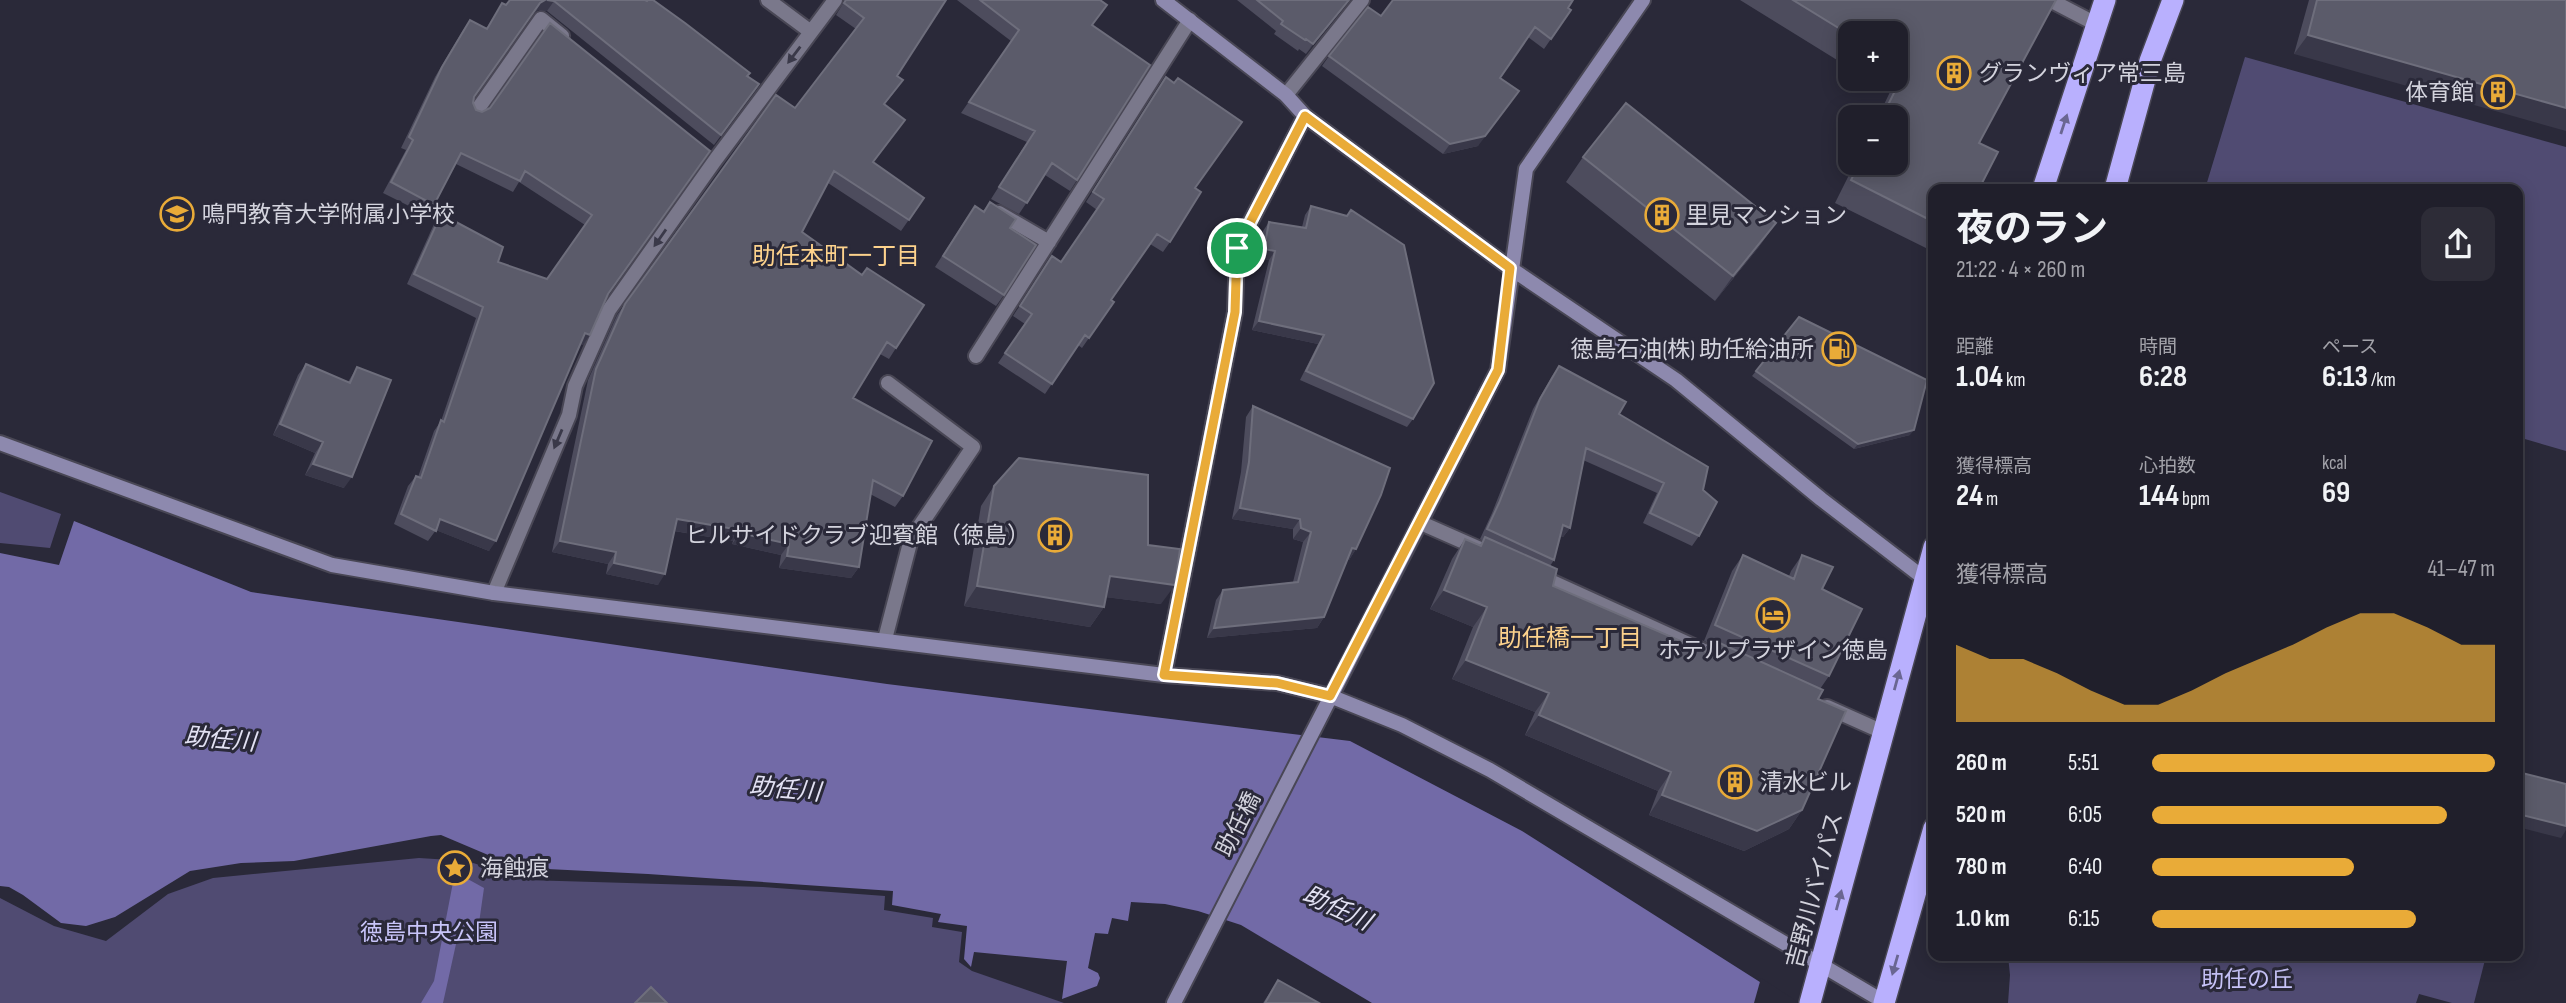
<!DOCTYPE html>
<html lang="ja">
<meta charset="utf-8">
<style>
body{margin:0;font-family:"Sofia Sans Condensed","Noto Sans JP",sans-serif;background:#2d2c37;color:#f1f3f6;height:100vh;display:flex;flex-direction:column;font-size:26px;white-space:nowrap}
*{box-sizing:border-box;margin:0}
p{font-size:23px;color:#a2a2a9}
.icon{flex:none;width:38px;height:38px;fill:none;stroke:currentColor;stroke-width:2;stroke-linecap:round;stroke-linejoin:round}
.map{position:relative;flex:1;overflow:hidden}
.side{position:absolute;left:1928px;top:184px;width:595px;height:777px;display:flex;flex-direction:column;background:#201f2b;border-radius:14px;box-shadow:0 4px 18px #0003,0 0 0 2px #3d3d47}
.side>*{flex:none}
.fabs{position:absolute;left:1838px;top:21px;display:grid;gap:14px}
.fabs a{display:grid;place-items:center;width:70px;height:70px;border-radius:14px;background:#201f2b;box-shadow:0 4px 18px #0003,0 0 0 2px #3d3d47;font-size:35px}
.pin{position:absolute;display:grid;place-items:center;width:60px;height:60px;color:#fff;margin:-30px;border:4px solid #fff;border-radius:50%;box-shadow:0 2px 7px #0007}
.round{display:grid;place-items:center;flex:none;width:74px;height:74px;border-radius:14px;background:#2d2c37}
.head{display:flex;align-items:center;justify-content:space-between;height:119px;padding:0 28px}
h1{font-size:38px;font-weight:700;line-height:52px}
.metrics{display:grid;grid-template-columns:repeat(3,1fr);gap:10px;height:119px;padding:7px 28px}
.metrics div{display:grid;align-content:center}
.metrics b{font-size:30px;font-weight:700}
.metrics small{font-size:19px;font-weight:400}
.metrics p{font-size:19px}
.chart{height:196px;padding:14px 28px}
.chart p{display:flex;justify-content:space-between}
.chart svg{width:100%;height:126px;margin-top:7px;fill:#e9ab38;opacity:.7}
ul{padding:0 28px;list-style:none;font-size:23px}
li{display:grid;grid-template-columns:112px 84px 1fr;align-items:center;height:52px}
li i{height:18px;border-radius:9px;background:#e9ab38}
.map>svg:first-child{display:block}
.green{fill:#504b72}
.water{fill:#726aa7}
.pier{fill:#2a2939}
.lines{fill:none;stroke-linecap:round;stroke-linejoin:round}
.street-casing{stroke:#494755;stroke-width:18}
.secondary-casing{stroke:#494755;stroke-width:18}
.highway-casing{stroke:#494755;stroke-width:24}
.street{stroke:#7a788b;stroke-width:14}
.secondary{stroke:#8d89ae;stroke-width:14}
.highway{stroke:#b9b0fe;stroke-width:21}
.wall{fill:#4d4c5d}
.shaded-wall{fill:#393849}
.building{fill:#5b5b6a;stroke:#6e6e7c;stroke-width:2}
.oneway{fill:#3a3949}
.oneway2{fill:#6a6692}
.route-casing{stroke:#fff;stroke-width:14}
.route{stroke:#e9ab38;stroke-width:9}
.labels{text-anchor:middle;stroke-width:6;stroke-linejoin:round;paint-order:stroke}
.poi-label{font-size:23px;fill:#d3d3dd;stroke:#2a2939;text-anchor:start}
.street-label{font-size:23px;fill:#d3d3dd;stroke:#2a2939}
.park-label{font-size:23px;fill:#c8c4f9;stroke:#2a2939}
.neighbourhood-label{font-size:24px;fill:#fdd28c;stroke:#2a2939}
.water-label{font-size:24px;font-style:italic;fill:#e3e2f4;stroke:#2a2939}
</style>
<div class="map">
<svg width="2566" height="1003" viewBox="0 0 2566 1003">
<rect width="100%" height="100%" fill="#2a2939"/>
<path class="green" d="M2245 57 2566 147V451L2518 437V189H2205Z
M0 492 61 514 50 548 0 543Z
M419 858 467 861 526 880 763 887 885 896 884 910 933 918 932 927 962 932 959 962 972 971 1064 1003H0V898L54 926 106 941 168 894 213 878Z
M2008 956H2486L2474 1003H2452L2419 994 2416 1003H2008L2010 975Z"/>
<path class="water" d="M74 521 251 592 887 684 1350 741 1522 831 1793 1003H1372L1241 925 1198 911 1165 904 1131 902 1128 921 1112 918 1108 934 1095 933 1088 968 1098 973 1100 978 1097 986 1062 999 1067 961 974 952 971 967 964 959 967 926 938 922 941 914 892 905 893 891 648 874 527 868 512 865 441 835 431 836 294 861 241 863 190 871 115 917 86 926 61 923 23 895 9 887 0 886V553L59 565Z
M455 872 484 888 476 944H456L443 1003H421L434 981Z"/>
<path class="pier" d="M1761 978 1795 1000 1796 1003H1754Z"/>
<g class="lines">
<defs>
<path id="street" d="M768 0 811 32
M2050 0 2096 24
M1286 95 1362 0
M475 113 541 19 562 36
M999 213 1049 242
M976 356 1190 20
M1421 523 1480 549
M1537 575 1713 655
M494 593 569 415 575 386 609 310 716 159 835 0
M885 639 911 539 973 447 888 383
M1164 675 1235 312 1237 248 1305 116
M1827 707 1883 732"/>
<path id="secondary" d="M1163 0 1286 95 1305 116 1510 268 1676 380 1821 499 1925 579 1932 582
M0 443 332 565 494 593 1164 675 1277 683 1330 696 1402 725 1490 770 1886 1003
M1174 1003 1498 370 1526 169 1643 0"/>
<path id="highway" d="M2043 189 2105 0
M2115 189 2150 61 2173 0
M1810 1003 1934 547
M1884 1003 1934 828"/>
</defs>
<use href="#street" class="street-casing"/>
<use href="#secondary" class="secondary-casing"/>
<use href="#highway" class="highway-casing"/>
<use href="#street" class="street"/>
<use href="#secondary" class="secondary"/>
<use href="#highway" class="highway"/>
</g>
<path class="wall" d="M510 0H645L759 84 714 145 547 11 538 10 533 13 474 97 473 103 476 110 482 112 710 151 608 295 590 335 583 345 581 344 489 551 436 530 428 541 394 524 408 486 416 476 418 477 434 431 441 421 476 318 407 284 434 224 441 214 498 262 547 279 585 225 519 182 513 192 456 164 434 205 427 215 383 193 406 150 401 148 435 77 463 30 470 20 486 29 502 3 506 5Z
M844 0H946L897 76 895 91 885 104 873 163 924 198 901 231 828 183 802 232 896 348 889 359 880 354 853 398 903 496 895 507 870 494 859 567 851 578 779 568 781 555 732 544 733 541 674 531 658 585 606 574 608 564 552 552 588 380 617 315 625 304 795 108 856 29 836 15 844 2Z
M957 0H1100L1093 26 1077 180 1070 191 1045 175 1019 214 991 199 1027 142 961 113 1011 41Z
M1237 0H1349L1306 54 1299 49 1298 51 1274 34 1276 31Z
M1740 0H2056L1934 189V252L1835 203 1855 163H1895V117H1878L1890 92 1868 79H1895V33H1850V68Z
M2309 0H2566L2294 54Z
M1568 8 1571 10 1544 49 1528 37 1500 78 1478 146 1443 154 1322 66 1329 56 1381 16Z
M1166 77 1195 188 1170 242 1163 252 1150 244 1111 300 1114 302 1082 348 1078 345 1045 394 998 363 1025 324 1013 316 1052 256 1061 262 1097 210 1086 202Z
M1583 157 1776 223 1758 248 1715 301 1566 182Z
M990 202 1010 228 1004 295 996 306 935 267 967 217 983 211Z
M1311 206 1413 419 1407 427 1300 380 1318 344 1252 330 1269 260 1258 258 1263 231 1269 222 1302 227 1305 215Z
M306 364 348 382 357 367 344 488 305 475 315 453 273 435 298 375Z
M1559 366 1619 414 1703 490 1699 536 1692 546 1643 523 1657 493 1583 460 1570 528 1563 537 1560 536 1554 560 1550 566 1553 586 1703 650 1709 643 1704 641 1732 571 1743 555 1789 576 1791 571 1802 555 1822 589 1829 676 1820 689 1802 810 1789 829 1744 851 1649 815 1658 791 1525 735 1535 712 1452 679 1473 627 1430 609 1452 559 1465 539 1480 545 1483 541 1480 539 1492 513 1533 409 1552 376Z
M1756 371 1910 435 1854 449 1752 376Z
M1253 406 1356 549 1349 560 1348 559 1324 617 1317 628 1207 638 1216 600 1223 590 1293 582 1303 542 1293 539V529L1232 519 1241 472 1246 417Z
M994 486 1148 545 1161 604 1106 597 1104 607 1090 627 964 606 981 506Z
M1278 980 1319 1003H1263Z"/>
<path class="shaded-wall" d="M545 0 554 1 547 11 538 10 533 13 540 3Z
M1349 0 1345 6 1306 54 1313 44Z
M2308 35 2566 108V131L2294 54Z
M1512 101 1478 146 1443 154 1450 144Z
M1776 223 1758 248 1715 301 1733 276Z
M1264 249 1275 251 1269 260 1258 258Z
M1259 321 1324 335 1318 344 1252 330Z
M585 333 590 335 583 345 578 344Z
M280 424 323 442 315 453 273 435Z
M1914 430 1910 435 1854 449 1858 444Z
M313 464 352 477 344 488 305 475Z
M1240 508 1300 519 1293 529 1232 519Z
M440 519 496 541 489 551 433 529Z
M677 519 740 530 733 541 669 530Z
M1563 525 1570 528 1563 537 1556 535Z
M1301 528 1311 532 1303 542 1293 539Z
M740 533 789 544 781 555 732 544Z
M560 541 616 552 608 564 552 552Z
M1352 548 1356 549 1349 560 1345 558Z
M787 556 859 567 851 578 779 568Z
M614 563 665 574 658 585 606 574Z
M1110 576 1175 585 1161 604 1096 596Z
M977 586 1104 607 1090 627 964 606Z
M1444 590 1487 607 1473 627 1430 609Z
M1324 617 1317 628 1207 638 1214 628Z
M1466 660 1549 693 1535 712 1452 679Z
M1539 715 1671 772 1658 791 1525 735Z
M1662 795 1802 810 1789 829 1744 851 1649 815Z
M2518 814 2566 826V830L2561 838 2518 827Z"/>
<path class="building" d="M510 0H545L540 3 474 97 473 103 476 110 482 112 490 108 550 23 710 151 608 294 590 335 585 333 496 541 440 519 436 531 401 514 416 476 421 478 441 420 444 422 483 307 414 274 441 214 503 247 498 262 547 279 592 215 525 171 520 181 461 153 434 205 391 182 413 140 409 137 442 67 470 20 487 29 502 3 506 5Z
M547 0H645L647 1 648 0H653L685 23 750 73 747 76 759 84 721 135 554 1Z
M846 0H946L897 76 903 80 884 104 905 120 873 162 924 198 909 220 834 171 802 232 862 275 867 268 924 305 896 348 887 342 853 398 932 441 903 496 873 480 859 567 787 556 789 544 740 533V530L677 519 665 574 614 563 616 552 560 541 596 369 625 304 776 95 795 108 864 18 844 3Z
M980 0H1100L1107 5 1092 25 1150 65 1077 180 1052 163 1027 203 999 187 1035 131 969 102 1019 30Z
M1257 0H1349L1313 44 1306 39 1305 40 1281 24 1283 21Z
M1393 0H1573L1568 8 1571 10 1551 39 1535 27 1500 78 1519 91 1485 136 1450 144 1329 56 1368 7 1381 16Z
M1793 0H2056L1979 143 1998 152 1979 189H1934V222L1851 180 1860 163H1895V117H1882L1906 69 1895 63V33H1850V35Z
M2317 0H2566V108L2308 35Z
M1166 77 1174 83 1178 78 1242 122 1195 188 1201 192 1170 242 1157 234 1111 300 1114 302 1089 338 1085 335 1052 384 1005 353 1032 314 1020 306 1052 256 1061 262 1104 199 1093 192Z
M1626 103 1776 223 1733 276 1583 157Z
M990 202 1016 219 1010 228 1036 245 1004 295 943 256 975 206 984 212Z
M1311 206 1347 216 1351 210 1404 245 1434 383 1413 419 1306 371 1324 335 1259 321 1275 251 1264 249 1269 222 1306 228Z
M1799 317 1927 380 1914 430 1858 444 1756 371Z
M306 364 350 383 357 367 391 380 352 477 313 464 323 442 280 424Z
M1559 366 1626 402 1619 414 1708 467 1703 490 1717 502 1699 536 1650 513 1664 483 1586 448 1570 528 1563 525 1554 560 1487 529 1499 503 1540 399Z
M1253 406 1390 468 1381 495 1356 549 1352 548 1324 617 1214 628 1223 590 1298 582 1311 532 1301 528 1300 519 1240 508 1249 462Z
M1019 458 1148 475V545L1180 549 1175 585 1110 576 1104 607 977 586 994 486Z
M1485 537 1557 569 1553 586 1706 652 1711 639 1823 690 1818 699 1846 711 1802 810 1757 831 1662 795 1671 772 1539 715 1549 693 1466 660 1487 607 1444 590 1465 539 1481 546Z
M1743 555 1794 579 1802 555 1833 567 1822 589 1862 609 1829 676 1715 625Z
M2518 772 2566 784V826L2518 814Z
M1278 980 1319 1003H1265Z
M651 987 667 1003H635Z"/>
<defs><path id="oneway-solid" d="M-6-.8H1V-3.2L6.5 0L1 3.2V.8H-6Z" transform="scale(1.75)"/></defs>
<g class="oneway">
<use href="#oneway-solid" transform="translate(794 55) rotate(127)"/>
<use href="#oneway-solid" transform="translate(660 238) rotate(125)"/>
<use href="#oneway-solid" transform="translate(558 439) rotate(113)"/>
</g>
<g class="oneway2">
<use href="#oneway-solid" transform="translate(2064 124) rotate(-72)"/>
<use href="#oneway-solid" transform="translate(1897 680) rotate(-75)"/>
<use href="#oneway-solid" transform="translate(1839 900) rotate(-75)"/>
<use href="#oneway-solid" transform="translate(1895 965) rotate(106)"/>
</g>
<g class="lines">
<defs>
<path id="route" d="M1305 116 1510 268 1498 370 1330 696 1277 683 1164 675 1235 312 1237 248Z"/>
</defs>
<use href="#route" class="route-casing"/>
<use href="#route" class="route"/>
</g>
<defs>
<symbol id="building-ring" viewBox="-11 -11 22 22"><circle r="9.5" fill="#2a2939" stroke="#e9ab38" stroke-width="1.5"/><path d="M-4-6H4V6H1V3H-1V6H-4ZM-2.5-4.3h1.7v1.8h-1.7ZM.8-4.3h1.7v1.8H.8ZM-2.5-1h1.7V.8h-1.7ZM.8-1h1.7V.8H.8Z" fill="#e9ab38"/></symbol>
<symbol id="school-ring" viewBox="-11 -11 22 22"><circle r="9.5" fill="#2a2939" stroke="#e9ab38" stroke-width="1.5"/><path d="M0-5L7-2L0 1L-7-2ZM-4 1L0 2.5L4 1V4Q0 6-4 4Z" fill="#e9ab38"/></symbol>
<symbol id="fuel-ring" viewBox="-11 -11 22 22"><circle r="9.5" fill="#2a2939" stroke="#e9ab38" stroke-width="1.5"/><path d="M-5.5-6h7V0h2V4h1.3V-2.5L3-4.5l.8-.8L6-3V5H2.5V1h-1V6h-7ZM-4.2-4.7v3.2H.2V-4.7Z" fill="#e9ab38"/></symbol>
<symbol id="hotel-ring" viewBox="-11 -11 22 22"><circle r="9.5" fill="#2a2939" stroke="#e9ab38" stroke-width="1.5"/><path d="M-6-4.5h1.5V1H6V5H4.5V3h-9V5H-6ZM-4 0a1.8 1.8 0 1 1 3.6 0ZM.5 0V-2.5h3Q6-2.5 6 0Z" fill="#e9ab38"/></symbol>
<symbol id="sight-ring" viewBox="-11 -11 22 22"><circle r="9.5" fill="#2a2939" stroke="#e9ab38" stroke-width="1.5"/><path d="M0-6L1.8-2.2L6-1.7L2.9 1.2L3.7 5.4L0 3.3L-3.7 5.4L-2.9 1.2L-6-1.7L-1.8-2.2Z" fill="#e9ab38"/></symbol>
</defs>
<g fill-rule="evenodd">
<use href="#building-ring" x="1935" y="54" width="38" height="38"/>
<use href="#building-ring" x="2479" y="73" width="38" height="38"/>
<use href="#school-ring" x="158" y="195" width="38" height="38"/>
<use href="#building-ring" x="1643" y="196" width="38" height="38"/>
<use href="#fuel-ring" x="1820" y="330" width="38" height="38"/>
<use href="#building-ring" x="1036" y="516" width="38" height="38"/>
<use href="#hotel-ring" x="1754" y="596" width="38" height="38"/>
<use href="#building-ring" x="1716" y="763" width="38" height="38"/>
<use href="#sight-ring" x="436" y="849" width="38" height="38"/>
</g>
<g class="labels">
<g class="poi-label">
<text x="1979" y="81">グランヴィア常三島</text>
<text x="2474" y="100" text-anchor="end">体育館</text>
<text x="202" y="222">鳴門教育大学附属小学校</text>
<text x="1686" y="223">里見マンション</text>
<text x="1814" y="357" text-anchor="end">徳島石油(株) 助任給油所</text>
<text x="1030" y="543" text-anchor="end">ヒルサイドクラブ迎賓館（徳島）</text>
<text x="1773" y="658" text-anchor="middle">ホテルプラザイン徳島</text>
<text x="1760" y="790">清水ビル</text>
<text x="480" y="876">海蝕痕</text>
</g>
<g class="street-label">
<text transform="translate(1238 824) rotate(-63)" y="8">助任橋</text>
<text transform="translate(1814 890) rotate(-75)" y="8">吉野川バイパス</text>
</g>
<g class="park-label">
<text x="429" y="940">徳島中央公園</text>
<text x="2247" y="987">助任の丘</text>
</g>
<g class="neighbourhood-label">
<text x="836" y="264">助任本町一丁目</text>
<text x="1570" y="646">助任橋一丁目</text>
</g>
<g class="water-label">
<text transform="translate(220 739) rotate(5)" y="8">助任川</text>
<text transform="translate(785 789) rotate(5)" y="8">助任川</text>
<text transform="translate(1337 908) rotate(25)" y="8">助任川</text>
</g>
</g>
</svg>
<div class="fabs">
<a>+</a>
<a>−</a>
</div>
<div class="pin" style="left:1237px;top:248px;background:#1e9e55"><svg class="icon" aria-label="arrive" viewBox="0 0 24 24"><path d="M6 21V4h12l-3 4 3 4H6"/></svg></div>
<section class="side">
<div class="head"><div><h1>夜のラン</h1><p>21:22 · 4 × 260 m</p></div><a class="round"><svg class="icon" aria-label="share" viewBox="0 0 24 24"><path d="M12 15V3M7 8l5-5 5 5M5 13v7h14v-7"/></svg></a></div>
<div class="metrics">
<div><p>距離</p><b>1.04<small> km</small></b></div>
<div><p>時間</p><b>6:28</b></div>
<div><p>ペース</p><b>6:13<small> /km</small></b></div>
</div>
<div class="metrics">
<div><p>獲得標高</p><b>24<small> m</small></b></div>
<div><p>心拍数</p><b>144<small> bpm</small></b></div>
<div><p>kcal</p><b>69</b></div>
</div>
<div class="chart"><p><span>獲得標高</span>41–47 m</p>
<svg viewBox="0 0 160 44" preserveAspectRatio="none"><path d="M0 44V17L10 22L20 22L30 27L40 33L50 38L60 38L70 33L80 27L90 22L100 17L110 11L120 6L130 6L140 11L150 17L160 17V44z"/></svg>
</div>
<ul>
<li><b>260 m</b>5:51<i style="width:100%"></i></li>
<li><b>520 m</b>6:05<i style="width:86%"></i></li>
<li><b>780 m</b>6:40<i style="width:59%"></i></li>
<li><b>1.0 km</b>6:15<i style="width:77%"></i></li>
</ul>
</section>
</div>
